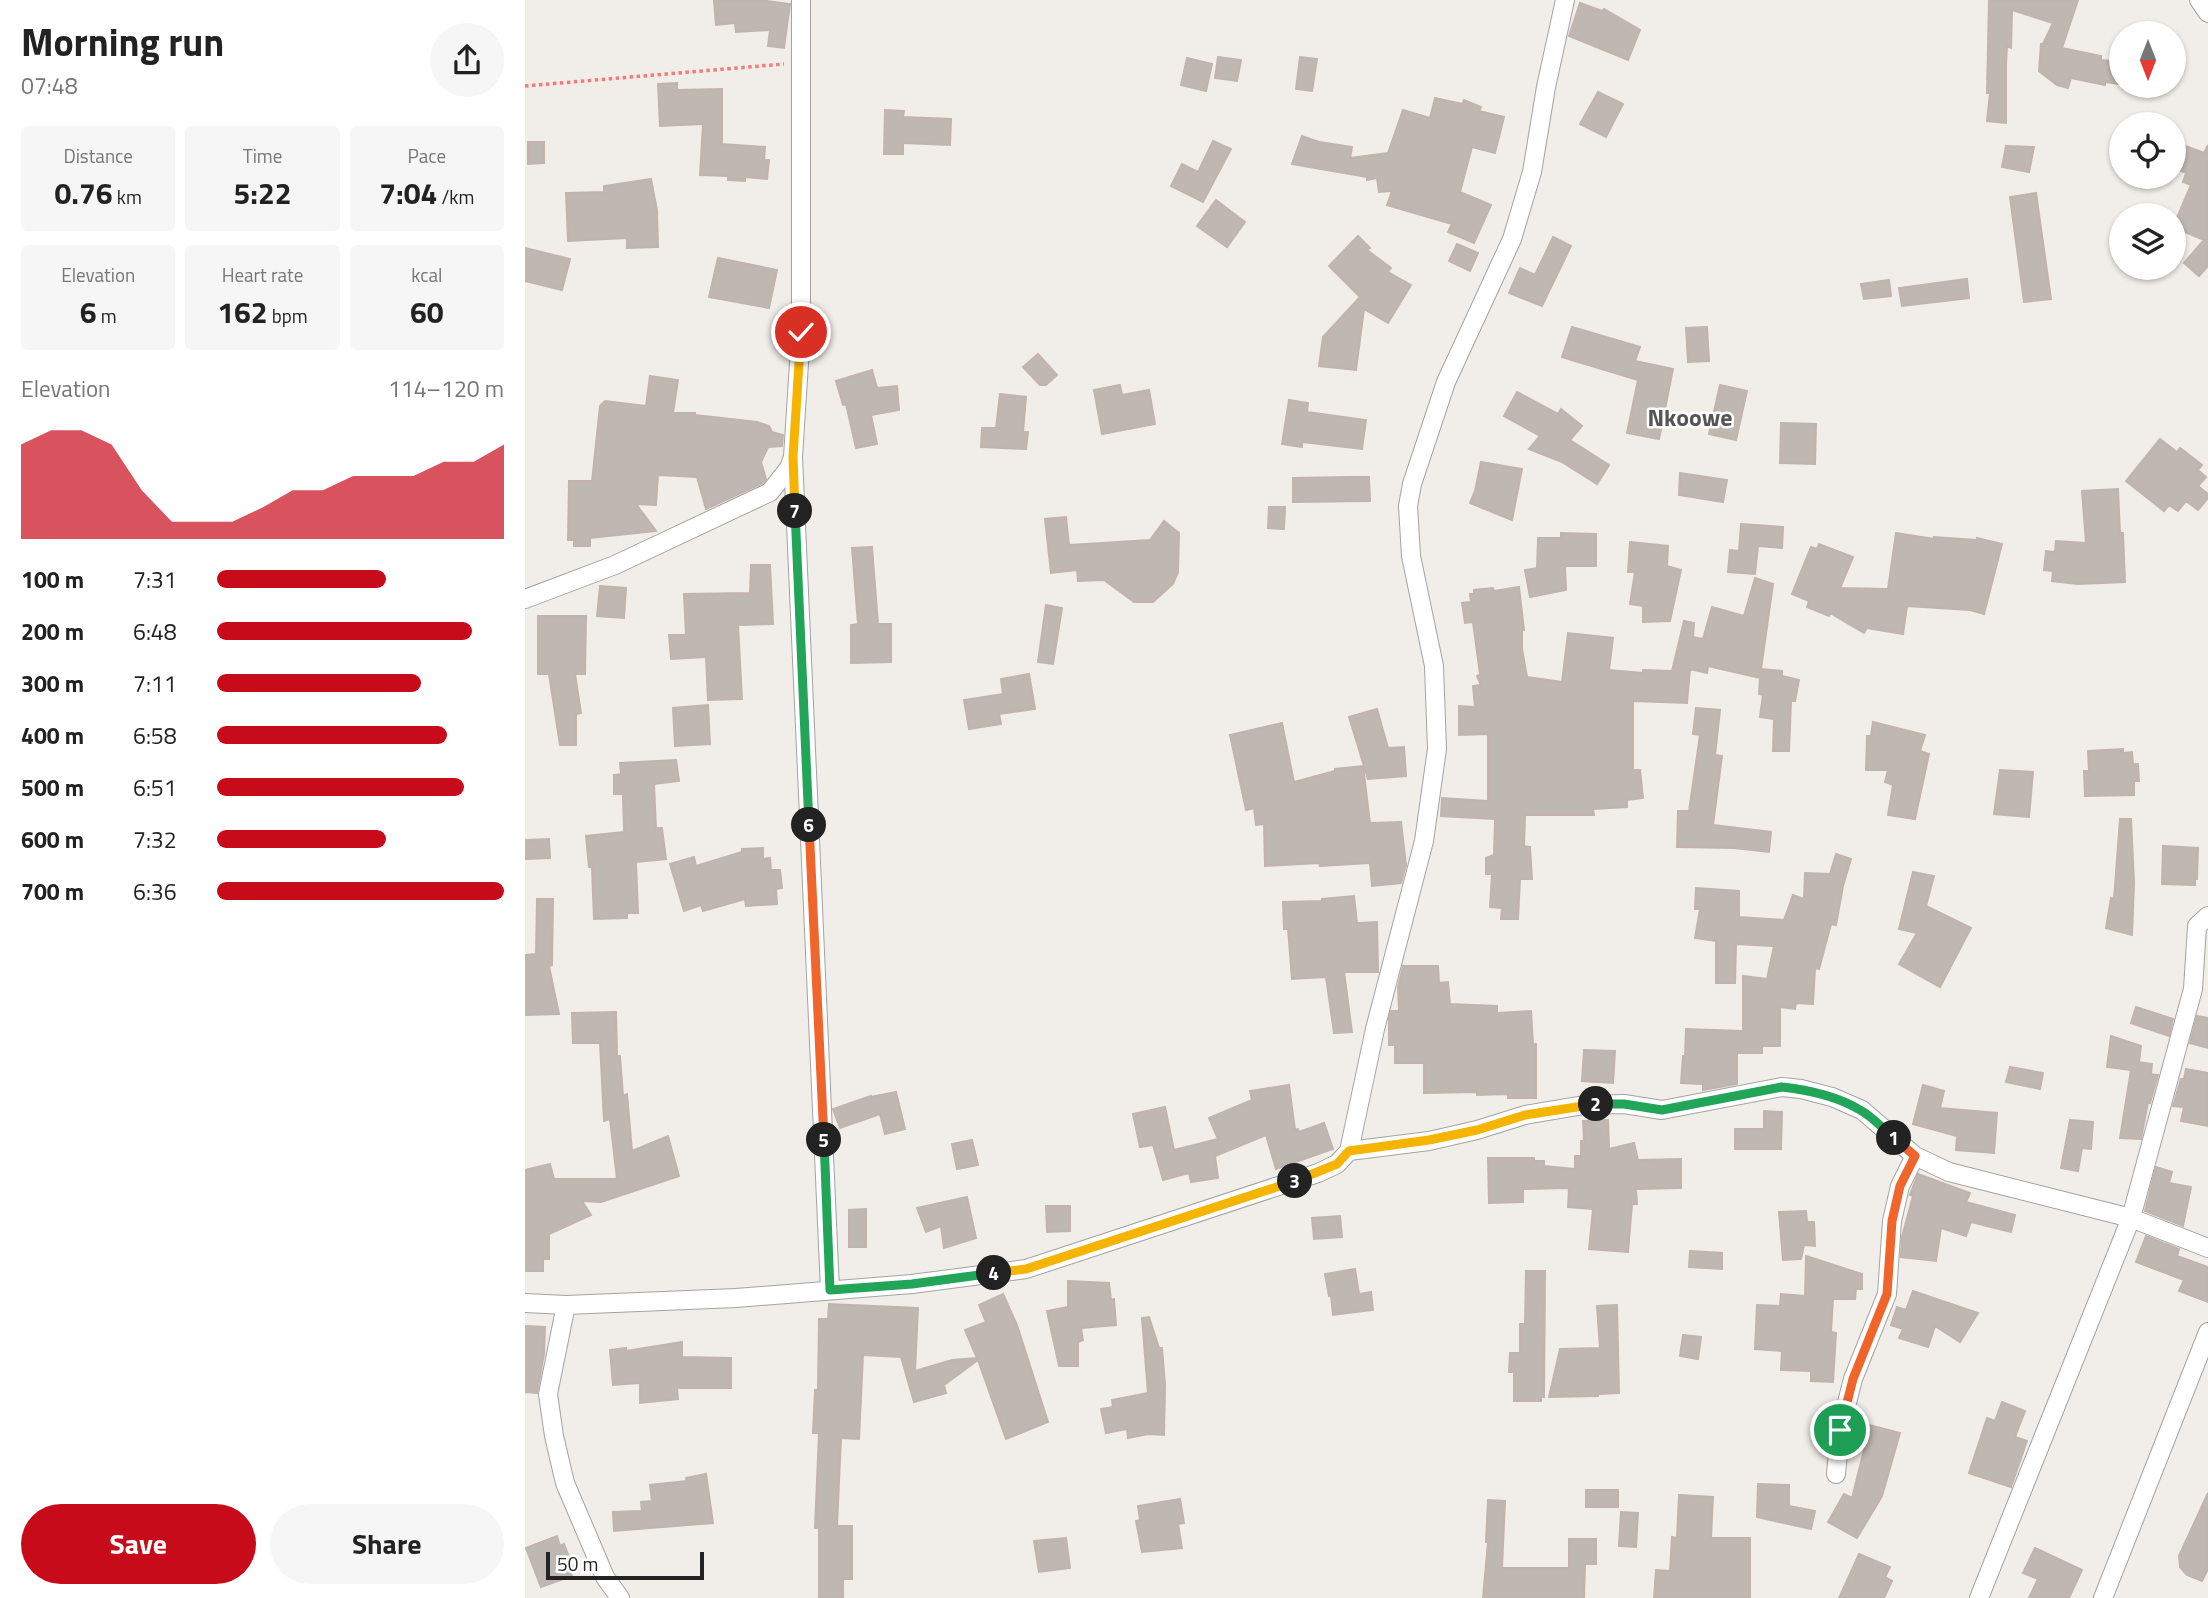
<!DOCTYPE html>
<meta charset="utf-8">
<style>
body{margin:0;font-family:"Titillium Web",sans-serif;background:#f6f6f6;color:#222;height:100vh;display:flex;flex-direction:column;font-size:26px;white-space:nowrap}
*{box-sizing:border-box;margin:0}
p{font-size:23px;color:#767676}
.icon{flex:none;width:38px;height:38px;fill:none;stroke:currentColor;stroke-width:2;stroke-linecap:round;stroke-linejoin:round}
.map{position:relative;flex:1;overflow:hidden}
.side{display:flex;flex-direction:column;background:#fff;width:525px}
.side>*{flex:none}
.needle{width:46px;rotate:180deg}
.tools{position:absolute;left:1584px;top:21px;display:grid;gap:14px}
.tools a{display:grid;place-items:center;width:77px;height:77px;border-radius:50%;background:#fff;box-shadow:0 2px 5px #0004;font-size:35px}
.scale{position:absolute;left:21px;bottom:18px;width:158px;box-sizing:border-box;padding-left:7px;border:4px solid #222;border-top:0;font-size:19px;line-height:24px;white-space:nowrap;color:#222;-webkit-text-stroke:5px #fff;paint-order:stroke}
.pin{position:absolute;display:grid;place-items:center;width:60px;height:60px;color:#fff;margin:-30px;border:4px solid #fff;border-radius:50%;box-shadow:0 2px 7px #0007}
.km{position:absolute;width:35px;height:35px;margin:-18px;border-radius:50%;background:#222;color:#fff;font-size:19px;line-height:35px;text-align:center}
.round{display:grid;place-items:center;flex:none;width:74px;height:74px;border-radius:37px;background:#f6f6f6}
.summary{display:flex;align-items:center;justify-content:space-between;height:119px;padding:0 21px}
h1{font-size:38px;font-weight:700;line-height:52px}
.figures{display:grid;grid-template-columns:repeat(3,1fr);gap:10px;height:119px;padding:7px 21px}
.figures div{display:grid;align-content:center;border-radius:7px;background:#f6f6f6;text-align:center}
.figures b{font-size:30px;font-weight:700}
.figures small{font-size:19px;font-weight:400}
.figures p{font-size:19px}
.chart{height:196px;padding:14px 21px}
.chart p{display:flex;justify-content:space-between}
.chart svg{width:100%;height:126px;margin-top:7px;fill:#c80b1b;opacity:.7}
.cta{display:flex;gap:14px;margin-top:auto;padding:14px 21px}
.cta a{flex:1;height:80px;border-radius:42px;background:#c80b1b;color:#fff;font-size:28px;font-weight:700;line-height:80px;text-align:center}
.cta a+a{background:#f6f6f6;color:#222}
ul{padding:0 21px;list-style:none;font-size:23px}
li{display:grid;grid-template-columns:112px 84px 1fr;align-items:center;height:52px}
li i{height:18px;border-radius:9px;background:#c80b1b}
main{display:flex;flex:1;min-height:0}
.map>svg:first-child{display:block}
.building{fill:#bfb7b2;stroke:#c2b4ac;stroke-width:2}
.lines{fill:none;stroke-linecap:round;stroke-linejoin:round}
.street-casing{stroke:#a3a3a3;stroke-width:20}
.path{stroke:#f37b79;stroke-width:3.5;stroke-dasharray:3.5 3.5;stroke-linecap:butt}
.street{stroke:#fff;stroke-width:18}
.split-1-casing{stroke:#fff;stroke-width:14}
.split-2-casing{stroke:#fff;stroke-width:14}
.split-3-casing{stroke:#fff;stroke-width:14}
.split-4-casing{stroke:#fff;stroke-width:14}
.split-5-casing{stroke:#fff;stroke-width:14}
.split-6-casing{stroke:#fff;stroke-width:14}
.split-7-casing{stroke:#fff;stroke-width:14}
.split-8-casing{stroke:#fff;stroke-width:14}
.split-1{stroke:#f0652b;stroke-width:9}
.split-2{stroke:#22a559;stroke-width:9}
.split-3{stroke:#f5b400;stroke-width:9}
.split-4{stroke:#f5b400;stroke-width:9}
.split-5{stroke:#22a559;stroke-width:9}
.split-6{stroke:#f0652b;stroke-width:9}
.split-7{stroke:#22a559;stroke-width:9}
.split-8{stroke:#f5b400;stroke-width:9}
.labels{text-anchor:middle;stroke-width:5;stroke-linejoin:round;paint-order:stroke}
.quarter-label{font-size:24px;font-weight:bold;fill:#555;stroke:#fff}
</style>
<main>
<section class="side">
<div class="summary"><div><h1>Morning run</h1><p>07:48</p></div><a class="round"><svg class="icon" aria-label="share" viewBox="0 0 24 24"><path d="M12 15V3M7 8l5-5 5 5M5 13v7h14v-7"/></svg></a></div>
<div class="figures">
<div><p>Distance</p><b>0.76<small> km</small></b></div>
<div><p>Time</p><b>5:22</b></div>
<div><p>Pace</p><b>7:04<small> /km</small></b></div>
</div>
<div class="figures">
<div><p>Elevation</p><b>6<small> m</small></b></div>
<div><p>Heart rate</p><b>162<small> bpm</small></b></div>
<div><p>kcal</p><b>60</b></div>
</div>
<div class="chart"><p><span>Elevation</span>114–120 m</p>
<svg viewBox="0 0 160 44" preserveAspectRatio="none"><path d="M0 44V11L10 6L20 6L30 11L40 27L50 38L60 38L70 38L80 33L90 27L100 27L110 22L120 22L130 22L140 17L150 17L160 11V44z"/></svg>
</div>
<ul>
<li><b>100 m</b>7:31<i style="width:59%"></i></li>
<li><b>200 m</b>6:48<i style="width:89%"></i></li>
<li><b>300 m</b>7:11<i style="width:71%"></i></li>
<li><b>400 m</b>6:58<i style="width:80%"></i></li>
<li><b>500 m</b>6:51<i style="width:86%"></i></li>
<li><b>600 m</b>7:32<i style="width:59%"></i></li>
<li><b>700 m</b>6:36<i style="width:100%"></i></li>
</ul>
<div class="cta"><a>Save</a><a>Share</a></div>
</section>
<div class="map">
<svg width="1683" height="1598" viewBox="0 0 1683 1598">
<rect width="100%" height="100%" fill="#f1eee9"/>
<path class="building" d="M234 0 265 4 259 48 243 46 245 30 211 32 210 23 191 25 189 1Z
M1464 0H1553L1537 48 1576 56V60L1596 62V84L1580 82V85L1546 78 1543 88 1532 85 1514 71 1516 44H1518L1528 23 1487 10 1486 48 1482 46 1481 64V123L1462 121 1465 93H1462Z
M1055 3 1077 11 1079 9 1115 30 1103 60 1044 36Z
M693 57 716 60 712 81 690 78Z
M775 57 792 59 787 91 771 89Z
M662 58 687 64 681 91 656 85Z
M152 83V90L197 89V144L240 147 239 160H244L242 179 220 177V181L203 180V176L175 175 178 124 135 126 133 84Z
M1073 92 1098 104 1081 137 1055 124Z
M910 98 937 104 939 100 956 107 954 111 979 117 970 153 947 147 935 192 966 205 949 243 923 232 927 224 862 205 867 191 854 192 852 178 842 180V177L767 164 777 136 794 142 827 147 825 158 863 153 878 110 905 118Z
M360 110 379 111 378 117 426 119 425 145 378 143V154H359Z
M688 141 706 149 678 202 646 186 657 164 673 172Z
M3 142H19V163L3 164Z
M1655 144 1679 153 1683 145V266L1674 276 1659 263 1679 240 1648 227 1666 185 1658 182 1661 173 1648 167Z
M1481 146 1509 147 1504 172 1477 167Z
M126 179 132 210 133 247 102 248V238L43 241 41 193 79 192V186Z
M1511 193 1526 299 1499 302 1485 197Z
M691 200 720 222 702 247 672 226Z
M833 236 845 248 842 250 866 268 863 272 886 285 863 323 839 309 831 370 794 366 798 337 835 297 804 266Z
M1028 237 1046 246 1017 306 984 293 995 268 1010 275Z
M932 244 953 253 945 271 924 261Z
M0 248 45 259 37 290 0 281Z
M193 258 252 270 244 308 184 297Z
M1442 279 1444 298 1377 306 1374 288Z
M1364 280 1366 296 1339 299 1336 284Z
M1047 327 1115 347 1110 361 1148 369 1134 439 1102 433 1113 380 1037 357Z
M1182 327 1184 361 1163 362 1161 328Z
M513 354 532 375 521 385H515L498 367Z
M347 370 352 388 372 386 374 410 346 415 352 444 331 448 321 404 318 405 311 381Z
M125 376 153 380 148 413H170V415L232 422 244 426 247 432 258 435 257 446 243 447 236 462 241 479 238 483 181 509 172 477 133 475 131 505 111 504 131 531 65 538V546H49V540H43L44 481H67L75 406 80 401 121 406Z
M595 385 597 395 624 390 630 424 577 434 569 390Z
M1195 385 1222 391 1211 440 1184 434Z
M992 392 1033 414 1036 409 1057 426 1045 440 1084 465 1072 484 1037 462 1004 449 1015 436 979 416Z
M475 394 501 397 498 432H503L501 449 456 447 457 428H471Z
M764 400 783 403 782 412 841 420 837 449 777 442V447L757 444Z
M1256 423 1291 424 1290 464 1255 463Z
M1635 439 1652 452 1655 448 1677 465 1673 470 1681 477 1673 486 1683 494V498L1673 510 1661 501 1653 511 1644 505 1639 511 1601 481Z
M956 462 997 469 987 520 945 503 950 491Z
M1155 473 1202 480 1198 502 1154 495Z
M824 477H844L845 501 768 502V478Z
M1593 489 1595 533H1598L1600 582 1553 584 1527 581 1528 571 1519 570 1521 551 1530 552 1531 541 1561 543 1557 491Z
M744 507H760L759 529 743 528Z
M541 517 544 545 625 540 639 521 654 533 653 572 648 584 628 602H609L579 580 553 581 552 570 526 573 520 519Z
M1216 524 1258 527 1257 548 1233 546 1230 574 1203 572 1205 550 1214 551Z
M1036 533 1071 534V566H1040L1041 590 1005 597 1000 570 1012 568 1013 538H1036Z
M1371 533 1409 539V537L1452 540V538L1477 544 1459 614 1445 610 1382 606 1378 634 1342 628 1339 633 1305 613 1304 616 1282 607 1284 601 1267 594 1286 547 1292 549 1294 544 1328 557 1315 588 1363 589Z
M1105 542 1143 546 1142 566 1156 570 1145 621 1118 622V606L1105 604 1110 572H1103Z
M347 547 353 624H366V662L326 663V625L333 624 327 548Z
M226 565H245L248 624 213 625 217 699 183 700 181 657 146 659 144 635H161L159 594 225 593Z
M1230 578 1248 584 1236 669 1257 671V676L1274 680 1270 701H1266L1264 751H1248L1249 719 1235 717 1238 695 1234 694 1235 676V678L1183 666 1182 673 1165 669 1162 703 1108 701V770H1115L1118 798 1102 800V807L1068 809 1069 815H1000L999 846 1005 847 1007 879H995L993 919H976L977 908 965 907 967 874H961V858L969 855 970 819 916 816 917 798 963 801V734L934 735V706L950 707 948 686 956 685 952 676 955 674 948 622 940 623 937 603 946 602 945 594H949V590L968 588 969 591 994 587 999 630H997V649L1002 677 1037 682 1043 633 1088 638 1084 670 1118 673V670L1147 671 1159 621 1169 623 1168 637 1178 639 1187 607 1219 616Z
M75 586 101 588 99 618 72 616Z
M521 605 537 608 528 664 513 662Z
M13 616H61L60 674H50L56 713 51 714V745H35L24 674H13Z
M504 674 510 709 474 714 476 724 444 729 439 700 478 694 476 679Z
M183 705 185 744 150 746 148 708Z
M1171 708 1195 710 1190 755 1197 756 1188 825 1246 832 1244 852 1209 848 1152 847 1153 811H1164L1175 735 1168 734Z
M852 709 863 748 879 747 881 776 843 779 824 717Z
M1348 722 1400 735 1395 751 1404 754 1390 819 1363 815 1368 785 1360 782 1363 770H1341L1342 736H1346Z
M757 723 769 782 810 771V769L838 766 845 823 876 822 881 865 876 883 847 886 845 863 795 866 794 863 740 866 739 824 731 825 729 808 721 810 705 735Z
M1598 749V753L1607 752 1608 764H1613L1614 781H1609V795L1560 796 1559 771H1564L1563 751Z
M151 760 154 781 129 784 131 828H137L141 859 111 862 113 913H102V918L69 919 67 867H64L61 836 99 832 98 794H89V775L96 774 95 763Z
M1475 770 1508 772 1504 817 1469 814Z
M1595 819H1606L1609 883 1607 935 1581 928 1586 898 1589 899Z
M24 839 25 858 0 859V840Z
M1638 846 1673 848 1672 879H1670V885L1637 884Z
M238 848V859L245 858 246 870H255L257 888 251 889 252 904 221 906 220 899 178 911 176 905 159 911 145 864 169 857 171 866 217 852V849Z
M1311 854 1326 859 1318 886 1311 925 1306 924 1294 969 1290 968 1288 1004 1271 1003 1270 1009 1255 1007V1046H1237V1053H1212V1084L1178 1090V1084L1156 1083 1158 1056H1160L1161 1029 1218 1031V976L1242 979 1249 946 1211 944 1210 983H1191V941L1170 938 1175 909H1170L1171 888 1214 891V917L1259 920 1268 895 1279 899 1280 873 1305 874Z
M1388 872 1409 876 1401 906 1446 928 1415 987 1374 964 1392 933 1374 929Z
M829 896 832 923 852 922 853 972H819L827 1032 809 1033 801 977 767 979 763 929H759L758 902 797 901V899Z
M12 899H28L27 965 24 966 34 1014 0 1015V955L11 954Z
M878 966H913L914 983 923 982 925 1004 972 1006V1013L1006 1011 1008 1044H1011V1098H983V1094L952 1095V1092L899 1093V1063H870V1045H864V1019L866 1011H874L873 987Z
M1611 1007 1648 1019 1644 1036 1606 1023Z
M91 1012 92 1056H95L98 1096 102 1094 107 1151 143 1136 154 1176 76 1202 57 1201 66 1215 24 1234V1259H18V1271H0V1170L25 1164 29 1179H92L85 1119 79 1121 75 1043H48L47 1013Z
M1672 1016 1683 1018V1048L1665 1043Z
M1586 1036 1616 1046 1614 1062 1627 1064 1626 1074 1633 1075 1625 1103 1623 1102 1616 1139 1595 1138 1606 1070 1582 1067Z
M1059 1050 1090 1051 1088 1083 1057 1081Z
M1485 1067 1518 1073 1515 1089 1481 1082Z
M1661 1069 1683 1073V1126L1656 1121 1659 1107 1648 1106 1656 1079H1659Z
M764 1085 770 1130 773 1129 774 1132 799 1123 808 1149 751 1169 741 1135 690 1156 693 1178 666 1182 664 1173 638 1180 628 1145 615 1147 608 1114 640 1107 649 1150 693 1139 684 1118 727 1100 725 1091Z
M1398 1085 1419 1091 1415 1108 1472 1113 1469 1153 1431 1150 1432 1136 1388 1124Z
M371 1092 380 1129 360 1134 355 1114 315 1128 308 1109 346 1096V1097Z
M1239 1111 1257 1112 1256 1149H1210V1129H1239Z
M1083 1120 1084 1149 1109 1143 1113 1160 1156 1159V1188L1111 1189 1112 1204H1107L1103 1252 1064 1249 1068 1209 1043 1207 1044 1188 998 1189V1202L964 1203 963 1158H1009V1161H1019V1166L1050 1169V1156H1056V1141H1059L1058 1121Z
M1545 1120 1568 1122 1566 1149 1557 1148 1553 1171 1536 1168Z
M447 1140 453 1165 432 1169 427 1144Z
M1631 1167 1647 1172 1644 1183 1666 1187 1658 1226 1620 1211Z
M1393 1174 1445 1193 1441 1202 1490 1215 1486 1232 1446 1222 1441 1236 1416 1228 1411 1261 1376 1257 1377 1237 1388 1196 1385 1195Z
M442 1197 451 1238 419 1248 416 1226 401 1232 392 1208Z
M521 1206H545V1231L522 1232Z
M341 1209V1247H324V1210Z
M1281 1211 1282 1222H1289L1290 1246 1279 1245 1276 1259 1258 1260 1254 1212Z
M815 1216 817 1237 789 1239 787 1218Z
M1621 1236 1654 1249 1652 1256 1683 1267V1302L1654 1291 1659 1280 1611 1262Z
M1165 1251 1197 1253V1269L1164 1267Z
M1281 1256 1337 1274V1289H1331L1330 1299H1308L1306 1332 1311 1333 1308 1382 1286 1381V1371L1256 1370 1257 1351 1230 1349 1232 1305 1255 1306 1256 1294 1280 1296Z
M830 1269 834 1294 846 1292 848 1310 808 1315 806 1295 804 1296 800 1274Z
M1001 1271H1020L1019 1397H1016V1401H989V1372H984L985 1353H995V1324H1000Z
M543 1281 584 1283 586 1300 589 1299 591 1325 556 1328 558 1340 553 1342V1366H534L522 1311 543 1307Z
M1388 1291 1453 1313 1435 1342 1410 1326 1403 1347 1374 1338 1378 1329 1366 1325 1372 1307 1381 1310Z
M478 1294 492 1325 523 1422 481 1439 453 1360 419 1385 421 1393 389 1402 376 1357 338 1355 334 1439 316 1438 312 1526H327V1579H318V1598H294V1528H290L294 1433H288L290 1390H293L294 1319H303L304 1304 393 1308 390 1371 427 1360 452 1358 440 1330 461 1322 454 1305Z
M1092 1305 1094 1393 1073 1394V1396L1024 1397 1035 1349 1075 1348 1072 1306Z
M624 1317 634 1348H637L640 1385 639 1435 623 1434 603 1438 602 1429 581 1433 576 1409 588 1407 587 1400 623 1393 617 1318Z
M0 1326 20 1327 19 1354 12 1393 0 1392Z
M1158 1335 1176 1337 1173 1359 1155 1356Z
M157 1342V1357L206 1358V1388H152L153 1399 115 1403V1383L88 1385 85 1350 101 1348V1351Z
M1477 1402 1500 1411 1490 1437 1502 1441 1486 1487 1444 1473 1462 1418 1470 1421Z
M1340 1424 1375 1433 1357 1496 1332 1538 1303 1522 1319 1494 1327 1498 1340 1446 1334 1445Z
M181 1474 188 1523 89 1531 88 1512 117 1511 116 1502 127 1501 125 1485 162 1481 161 1478Z
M1233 1484 1264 1485V1506L1290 1511 1286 1529 1232 1517Z
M1061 1490H1093V1507H1061Z
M1683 1493V1569L1677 1581 1662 1575 1655 1567 1654 1556Z
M1154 1495 1188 1497 1186 1538H1225V1598H1129L1131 1570 1145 1571 1147 1537 1152 1538Z
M655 1499 659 1523 653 1524 657 1548 617 1552 611 1521 615 1520 613 1506Z
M963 1500 980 1501 977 1568H1044V1539H1071V1564H1060L1059 1598H958L963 1542H961Z
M1096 1512 1113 1513 1111 1547 1094 1546Z
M32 1536 35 1546 39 1544 49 1570 45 1571 47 1576 16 1587 1 1548Z
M541 1538 545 1568 514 1572 509 1541Z
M1510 1548 1557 1570 1544 1598H1504L1513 1579 1498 1573Z
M1334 1554 1365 1567 1360 1577 1367 1581 1359 1598H1314Z"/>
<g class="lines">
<defs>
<path id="street" d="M1674 0 1683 13
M268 457 305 1290
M0 599 90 565 245 492 264 468 268 457 276 332V0
M824 1151 904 1141 952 1130 1000 1115 1059 1105 1099 1104 1137 1110 1257 1087 1276 1089 1307 1097 1337 1110 1390 1156 1424 1172 1606 1218 1683 1248
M0 1303 41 1305 211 1298 387 1284 501 1269 793 1173 812 1164 824 1151 850 1029 899 841 912 749 909 666 886 556 883 506 887 484 921 382 987 239 1007 172 1021 87 1040 0
M41 1305 23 1394 29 1436 40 1483 80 1577 95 1598
M1311 1474 1315 1430 1328 1379 1362 1294 1367 1221 1375 1186 1390 1156
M1454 1598 1606 1218 1668 989 1672 926 1683 916
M1578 1598 1683 1332"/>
</defs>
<use href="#street" class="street-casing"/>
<path class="path" d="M0 86 259 64"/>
<use href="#street" class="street"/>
</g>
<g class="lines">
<defs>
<path id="split-1" d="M1315 1430 1328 1379 1362 1294 1367 1221 1375 1186 1390 1156 1369 1138"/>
<path id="split-2" d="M1071 1104H1099L1137 1110 1257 1087C1284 1090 1312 1096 1335 1110 1347 1116 1358 1129 1369 1138"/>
<path id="split-3" d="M770 1181 812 1164 824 1151 904 1140 952 1130 1000 1115 1071 1104"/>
<path id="split-4" d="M469 1273 501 1269 770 1181"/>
<path id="split-5" d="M299 1140 305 1290 387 1284 469 1273"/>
<path id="split-6" d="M284 825 299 1140"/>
<path id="split-7" d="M270 511 284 825"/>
<path id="split-8" d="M270 511 268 457 276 332"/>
</defs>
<use href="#split-1" class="split-1-casing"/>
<use href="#split-2" class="split-2-casing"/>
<use href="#split-3" class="split-3-casing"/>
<use href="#split-4" class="split-4-casing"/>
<use href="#split-5" class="split-5-casing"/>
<use href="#split-6" class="split-6-casing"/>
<use href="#split-7" class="split-7-casing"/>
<use href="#split-8" class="split-8-casing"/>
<use href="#split-1" class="split-1"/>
<use href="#split-2" class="split-2"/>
<use href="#split-3" class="split-3"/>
<use href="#split-4" class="split-4"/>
<use href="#split-5" class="split-5"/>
<use href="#split-6" class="split-6"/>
<use href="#split-7" class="split-7"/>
<use href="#split-8" class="split-8"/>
</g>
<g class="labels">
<g class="quarter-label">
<text x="1165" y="426">Nkoowe</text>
</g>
</g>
</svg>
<div class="tools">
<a><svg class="needle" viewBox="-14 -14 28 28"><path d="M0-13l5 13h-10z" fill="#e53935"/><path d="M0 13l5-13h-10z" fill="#767676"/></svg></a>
<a><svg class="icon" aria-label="locate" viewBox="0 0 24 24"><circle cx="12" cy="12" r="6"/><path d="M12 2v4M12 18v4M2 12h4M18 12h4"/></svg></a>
<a><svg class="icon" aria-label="layers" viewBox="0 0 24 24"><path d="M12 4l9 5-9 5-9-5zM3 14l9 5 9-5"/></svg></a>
</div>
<div class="scale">50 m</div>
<div class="pin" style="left:1315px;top:1430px;background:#1e9e55"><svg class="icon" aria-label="arrive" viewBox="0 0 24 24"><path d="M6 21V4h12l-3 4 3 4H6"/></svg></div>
<div class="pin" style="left:276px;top:332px;background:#d93025"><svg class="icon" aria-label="check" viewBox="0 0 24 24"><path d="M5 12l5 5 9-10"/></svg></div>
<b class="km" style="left:1369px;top:1138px">1</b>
<b class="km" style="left:1071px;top:1104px">2</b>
<b class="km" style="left:770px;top:1181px">3</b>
<b class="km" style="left:469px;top:1273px">4</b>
<b class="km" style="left:299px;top:1140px">5</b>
<b class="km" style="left:284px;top:825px">6</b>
<b class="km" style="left:270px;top:511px">7</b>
</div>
</main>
